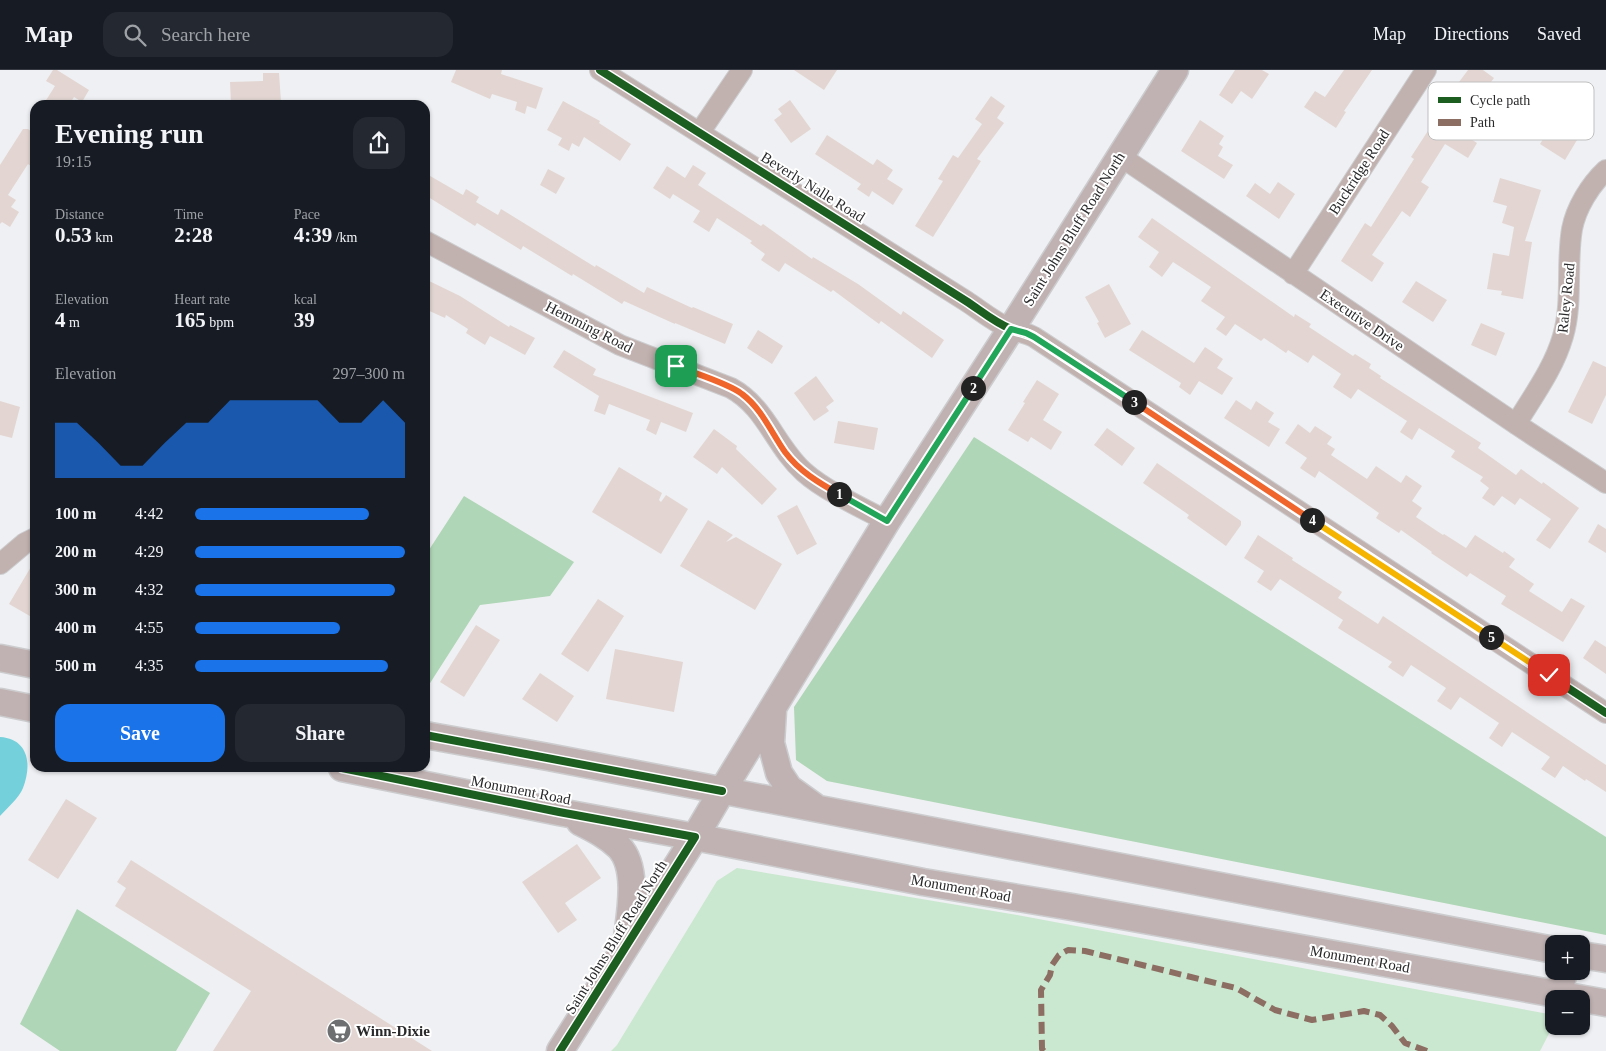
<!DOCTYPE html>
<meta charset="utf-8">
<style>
body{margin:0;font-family:"Times New Roman",serif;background:#242831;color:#f1f3f6;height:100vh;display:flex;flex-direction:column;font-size:19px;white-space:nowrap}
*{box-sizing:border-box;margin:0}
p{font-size:16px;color:#9ea1a6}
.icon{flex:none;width:28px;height:28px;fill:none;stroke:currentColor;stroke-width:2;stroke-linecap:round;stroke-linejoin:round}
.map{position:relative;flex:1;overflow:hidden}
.sheet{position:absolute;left:30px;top:30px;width:400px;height:672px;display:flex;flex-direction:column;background:#171b24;border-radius:15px;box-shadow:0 1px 4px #0004}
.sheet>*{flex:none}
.controls{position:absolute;left:1545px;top:865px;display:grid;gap:10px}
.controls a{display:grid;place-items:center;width:45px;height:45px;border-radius:10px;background:#171b24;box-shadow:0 1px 4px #0004;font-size:25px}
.pin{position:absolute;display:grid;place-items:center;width:42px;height:42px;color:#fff;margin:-21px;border-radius:10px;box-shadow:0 2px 8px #0006}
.km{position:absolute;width:25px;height:25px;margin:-12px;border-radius:50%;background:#222;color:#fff;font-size:14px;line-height:25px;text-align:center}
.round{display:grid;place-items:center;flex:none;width:52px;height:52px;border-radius:15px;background:#242831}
.summary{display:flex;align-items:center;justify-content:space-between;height:85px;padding:0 25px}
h1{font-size:28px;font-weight:600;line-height:38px}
.figures{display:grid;grid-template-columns:repeat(3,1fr);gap:8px;height:85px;padding:5px 25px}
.figures div{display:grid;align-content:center}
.figures b{font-size:21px;font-weight:600}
.figures small{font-size:14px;font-weight:400}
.figures p{font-size:14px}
.chart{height:140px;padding:10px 25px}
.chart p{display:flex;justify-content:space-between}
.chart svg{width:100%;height:90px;margin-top:5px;fill:#1a73e8;opacity:.7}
.button{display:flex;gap:10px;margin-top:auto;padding:10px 25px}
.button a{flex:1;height:58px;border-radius:15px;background:#1a73e8;color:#fff;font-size:20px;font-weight:600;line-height:58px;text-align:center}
.button a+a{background:#242831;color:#f1f3f6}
ul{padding:0 25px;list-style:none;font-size:16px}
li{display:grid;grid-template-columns:80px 60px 1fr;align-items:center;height:38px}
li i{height:12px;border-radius:6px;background:#1a73e8}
header{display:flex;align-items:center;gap:30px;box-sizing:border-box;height:70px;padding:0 25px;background:#171b24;border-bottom:1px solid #363941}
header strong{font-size:24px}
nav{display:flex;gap:28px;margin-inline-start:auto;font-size:18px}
.search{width:350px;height:45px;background:#242831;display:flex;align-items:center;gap:12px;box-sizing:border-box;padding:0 18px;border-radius:15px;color:#9ea1a6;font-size:19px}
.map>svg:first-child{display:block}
.green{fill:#cae7cf}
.forest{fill:#afd6b6}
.water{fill:#74d0da}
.building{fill:#e3d6d2}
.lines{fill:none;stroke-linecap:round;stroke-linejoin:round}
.minor-casing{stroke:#ccccce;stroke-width:22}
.major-casing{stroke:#ccccce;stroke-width:29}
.minor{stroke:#c1b1af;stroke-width:20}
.major{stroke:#c0b2b2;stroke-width:26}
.quiet{stroke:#8d6e63;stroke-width:6;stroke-dasharray:12 6;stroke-linecap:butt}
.cycleway-casing{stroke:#fff;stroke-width:11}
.cycleway{stroke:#1b5e20;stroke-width:8}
.split-1-casing{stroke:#fff;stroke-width:10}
.split-2-casing{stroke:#fff;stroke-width:10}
.split-3-casing{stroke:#fff;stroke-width:10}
.split-4-casing{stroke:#fff;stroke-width:10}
.split-5-casing{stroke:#fff;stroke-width:10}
.split-6-casing{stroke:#fff;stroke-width:10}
.split-1{stroke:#f0652b;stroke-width:6}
.split-2{stroke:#22a559;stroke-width:6}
.split-3{stroke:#22a559;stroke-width:6}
.split-4{stroke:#f0652b;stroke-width:6}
.split-5{stroke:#f5b400;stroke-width:6}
.split-6{stroke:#f5b400;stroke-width:6}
.labels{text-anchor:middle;stroke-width:4;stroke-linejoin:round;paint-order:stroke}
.street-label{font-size:15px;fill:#29292b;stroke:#fff}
.poi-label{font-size:15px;font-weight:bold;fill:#29292b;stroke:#fff;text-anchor:start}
.key{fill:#fff;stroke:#bfbfbf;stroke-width:1}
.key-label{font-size:14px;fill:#29292b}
</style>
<header>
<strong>Map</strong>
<div class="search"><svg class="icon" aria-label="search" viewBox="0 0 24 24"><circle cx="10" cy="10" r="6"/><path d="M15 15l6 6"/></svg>Search here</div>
<nav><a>Map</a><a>Directions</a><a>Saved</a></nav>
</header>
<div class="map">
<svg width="1606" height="981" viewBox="0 0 1606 981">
<rect width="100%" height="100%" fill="#eff0f3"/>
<path class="green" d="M737 798 1017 845 1554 945V954L1540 981H611L617 975 717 811Z"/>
<path class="forest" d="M974 367 1606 767V865L827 711 796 690 794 637Z
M464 426 574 492 550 526 480 535 425 621V486Z
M77 839 210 923 176 981H60L20 954Z"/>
<path class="water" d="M0 667C29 669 32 695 23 718 19 728 7 738 0 746Z"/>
<path class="building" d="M53 0H57L89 20 82 32 74 27 69 35H43L55 16 46 11Z
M456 0H502L501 4 543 18 536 39 527 36 525 44 515 40 517 32 492 24 490 29 451 12Z
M794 0H837L824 20Z
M1235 0H1262L1269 4 1252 29 1241 21 1232 34 1219 25Z
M1344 0H1372L1344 41 1346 42 1336 58 1304 37 1315 21 1325 27Z
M1468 0H1483L1494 8 1456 59 1477 73 1468 88 1445 74 1421 112 1429 117 1410 147 1402 141 1372 185 1384 193 1372 212 1341 191 1365 153 1371 157 1414 89 1411 87 1446 33 1444 32Z
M263 3H279L281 32 231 33 230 12 263 11Z
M991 26 1005 36 997 48 1004 53 977 89 981 91 933 167 915 156 943 111 938 109 953 85 958 88 982 54 975 49Z
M790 30 811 59 791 73 774 50 782 44 778 39Z
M563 31 600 51 599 53 631 74 620 91 584 67 579 77 572 73 569 81 558 75 562 68 547 60Z
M1558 45 1583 60 1565 90 1540 74Z
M1200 50 1224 66 1219 74 1223 77 1218 86 1233 95 1224 109 1181 81Z
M23 59H28L35 64V99L28 94 8 125 16 130 11 137 19 142 10 157 2 152 0 154V95Z
M827 65 873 95 877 89 893 100 887 109 903 119 893 135 872 121 869 127 857 119 861 114 815 84Z
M693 95 706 103 698 115 761 156 763 154 812 189 813 187 858 214 901 245 903 241 944 270 932 288 881 251 879 254 833 220 831 222 785 193 779 202 761 190 765 184 750 173 752 171 717 148 709 162 693 152 700 141 673 124 670 129 653 118 667 96 685 108Z
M548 99 565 108 556 124 540 115Z
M425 103 463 125 466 119 479 127 476 132 498 145 501 139 595 197 596 195 644 223 647 217 692 238 693 237 733 254 725 274 675 253V254L624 231 622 234 573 204 572 206 523 176 521 180 477 153 475 156 425 125Z
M1500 108 1541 120 1525 171 1532 172 1523 229 1501 225 1502 221 1487 219 1493 183 1509 186 1514 157 1502 153 1507 136 1493 132Z
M1278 112 1295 124 1279 149 1246 126 1255 113 1270 124Z
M1152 148 1294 247 1295 244 1311 254 1309 257 1353 286 1355 284 1371 294 1369 298 1381 306 1380 308 1481 373 1478 378 1516 405 1521 399 1542 414 1543 412 1579 438 1550 479 1536 470 1551 449 1520 428 1515 435 1502 426 1494 436 1482 428 1489 418 1480 411 1483 407 1451 387 1455 381 1419 358 1412 370 1400 362 1407 351 1358 319 1351 329 1333 317 1341 304 1313 285 1308 293 1288 280 1286 283 1264 268 1261 271 1235 254 1226 266 1216 259 1225 247 1201 231 1211 217 1173 192 1162 207 1149 197 1159 182 1138 167Z
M425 209 460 226 509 257 510 255 535 268 525 285 490 266 485 275 466 263 468 259 446 245 445 248 425 239Z
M1416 211 1447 230 1433 252 1402 232Z
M1109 214 1131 254 1105 268 1097 253 1099 252 1085 227Z
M1481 253 1505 263 1496 286 1471 275Z
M758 260 783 276 772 294 747 278Z
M1142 260 1194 293 1205 277 1223 289 1217 298 1233 308 1222 325 1199 311 1190 325 1179 317 1181 313 1129 280Z
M564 280 596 299 593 305 693 343 686 362 661 352 656 365 646 360 650 350 609 334 605 345 594 341 599 326 553 297Z
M1593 291 1606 297V325L1592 354 1568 342Z
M816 306 834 331 826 337 829 341 814 351 794 323Z
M1037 310 1059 324 1043 350 1062 362 1051 380 1031 367 1028 372 1008 360 1025 333 1023 332Z
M1236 330 1251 340 1256 331 1274 343 1268 352 1280 359 1269 377 1224 348Z
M0 331 20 337 12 368 0 365Z
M838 351 878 358 874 380 834 373Z
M1298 354 1310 363 1315 356 1332 367 1327 374 1335 379 1331 385 1367 409 1376 396 1401 413 1406 405 1422 416 1412 431 1422 438 1416 447 1443 465 1444 464 1466 478 1475 465 1503 483 1504 481 1515 489 1509 497 1534 514 1529 521 1562 542 1571 528 1585 536 1563 572 1501 534 1506 526 1470 503 1467 507 1431 483 1432 482 1401 460 1399 463 1376 448 1379 443 1319 401 1315 408 1300 398 1307 388 1285 373Z
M1107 358 1135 378 1122 396 1094 375Z
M714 359 737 376 736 379 777 419 762 435 722 397 717 404 693 387Z
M1157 393 1241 451V455L1226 476 1187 448 1189 445 1143 413Z
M619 397 662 423 659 430 661 432 666 425 688 439 661 484 592 442Z
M797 435 817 474 797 485 777 446Z
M708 450 733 465 726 472 736 467 782 494 755 540 680 496Z
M1598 454 1606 459V483L1588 472Z
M1258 465 1293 488 1292 490 1342 522 1338 528 1378 554 1383 546 1606 695V722L1586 709 1585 711 1563 696 1555 708 1541 699 1550 687 1512 662 1502 677 1489 668 1499 653 1460 627 1451 640 1437 631 1446 618 1411 595 1403 607 1388 597 1392 592 1338 558 1343 550 1280 509 1271 521 1257 512 1264 501 1244 488Z
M35 490V549L9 534Z
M598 529 624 546 588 602 561 584Z
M476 555 500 570 464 627 440 612Z
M1595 570 1606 577V604L1583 588Z
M615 579 683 592 674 642 606 629Z
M540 603 574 626 557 652 522 629Z
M66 729 97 748 58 809 28 790Z
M577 774 601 808 565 833 577 850 558 863 522 812Z
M131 790 432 981H213L251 921 115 836 126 818 117 812Z"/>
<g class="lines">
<defs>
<path id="minor" d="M600 0 966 231C980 240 995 253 1011 259 1019 262 1027 263 1034 267L1606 643
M700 62 742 0
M1120 86 1516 354 1606 413
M425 171 620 275 731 318C766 337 775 376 804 402 824 420 862 438 887 451
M1293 204 1426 0
M1516 354C1533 326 1554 298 1563 266 1573 232 1566 194 1572 159 1576 138 1590 115 1606 100
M0 494 25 473 35 468"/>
<path id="major" d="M0 588 35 595
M0 632 35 639
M773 640 771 673 779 703 789 718 814 736
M425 665 548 687 1554 880
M342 698 559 742 695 767 923 812 1072 837 1606 933
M580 752C594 759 608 766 619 777 639 798 630 843 627 868
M1581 885 1606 889
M1559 924 1564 901
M560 981 695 767 722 721 887 451 1011 259 1175 0"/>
</defs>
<use href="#minor" class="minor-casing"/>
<use href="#major" class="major-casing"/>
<use href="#minor" class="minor"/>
<use href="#major" class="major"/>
<path class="quiet" d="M1044 981 1042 979 1041 920 1050 905 1052 895 1059 885 1068 880 1085 881 1236 918 1275 940 1312 950 1364 941 1380 945 1392 956 1405 973 1427 981"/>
<defs>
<path id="cycleway" d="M600 0 966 231C980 240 995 253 1011 259 1019 262 1027 263 1034 267L1606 643
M425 665 722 721
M342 698 559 742 695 767 560 981"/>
</defs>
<use href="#cycleway" class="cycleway-casing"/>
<use href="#cycleway" class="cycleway"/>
</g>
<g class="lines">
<defs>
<path id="split-1" d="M676 296C693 303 728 313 742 324 762 339 771 362 785 382 799 401 819 413 839 424"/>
<path id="split-2" d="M839 424 887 451 973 318"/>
<path id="split-3" d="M973 318 1011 259 1026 263 1034 267 1134 332"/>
<path id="split-4" d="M1134 332 1312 450"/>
<path id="split-5" d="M1312 450 1491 567"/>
<path id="split-6" d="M1491 567 1549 605"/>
</defs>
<use href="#split-1" class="split-1-casing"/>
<use href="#split-2" class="split-2-casing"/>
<use href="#split-3" class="split-3-casing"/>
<use href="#split-4" class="split-4-casing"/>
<use href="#split-5" class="split-5-casing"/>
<use href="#split-6" class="split-6-casing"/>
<use href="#split-1" class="split-1"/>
<use href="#split-2" class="split-2"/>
<use href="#split-3" class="split-3"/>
<use href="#split-4" class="split-4"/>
<use href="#split-5" class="split-5"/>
<use href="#split-6" class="split-6"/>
</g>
<defs>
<symbol id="supermarket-disc" viewBox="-11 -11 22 22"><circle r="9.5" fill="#6e6f71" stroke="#fff"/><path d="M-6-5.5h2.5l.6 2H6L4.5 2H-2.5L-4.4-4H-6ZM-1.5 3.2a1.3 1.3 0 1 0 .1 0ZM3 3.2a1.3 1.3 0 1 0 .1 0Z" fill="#fff"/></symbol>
</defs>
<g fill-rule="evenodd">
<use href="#supermarket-disc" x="325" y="947" width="28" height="28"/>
</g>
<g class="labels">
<g class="street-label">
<text transform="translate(1359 102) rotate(-57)" y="5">Buckridge Road</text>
<text transform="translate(813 117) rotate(32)" y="5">Beverly Nalle Road</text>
<text transform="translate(1074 159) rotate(-58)" y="5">Saint Johns Bluff Road North</text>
<text transform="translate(1566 228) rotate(-84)" y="5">Raley Road</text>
<text transform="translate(1362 250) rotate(34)" y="5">Executive Drive</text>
<text transform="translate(589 257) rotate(27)" y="5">Hemming Road</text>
<text transform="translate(521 720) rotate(11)" y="5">Monument Road</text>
<text transform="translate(961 818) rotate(10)" y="5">Monument Road</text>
<text transform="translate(616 867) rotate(-58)" y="5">Saint Johns Bluff Road North</text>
<text transform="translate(1360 889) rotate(10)" y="5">Monument Road</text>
</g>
<g class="poi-label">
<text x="356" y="966">Winn-Dixie</text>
</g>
</g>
<rect x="1428" y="12" width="166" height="58" rx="8" class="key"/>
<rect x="1438" y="27" width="23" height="6" fill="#1b5e20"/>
<rect x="1438" y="49" width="23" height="7" fill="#8d6e63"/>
<g class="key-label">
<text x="1470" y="35">Cycle path</text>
<text x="1470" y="57">Path</text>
</g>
</svg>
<div class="controls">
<a>+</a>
<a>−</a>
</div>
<div class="pin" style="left:676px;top:296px;background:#1e9e55"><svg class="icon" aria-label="arrive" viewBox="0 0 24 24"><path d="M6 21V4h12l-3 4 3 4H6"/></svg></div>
<div class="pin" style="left:1549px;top:605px;background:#d93025"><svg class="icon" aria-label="check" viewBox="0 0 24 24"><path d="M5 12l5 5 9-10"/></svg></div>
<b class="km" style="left:839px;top:424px">1</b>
<b class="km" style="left:973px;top:318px">2</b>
<b class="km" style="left:1134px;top:332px">3</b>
<b class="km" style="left:1312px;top:450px">4</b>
<b class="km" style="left:1491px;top:567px">5</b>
<section class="sheet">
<div class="summary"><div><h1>Evening run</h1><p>19:15</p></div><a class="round"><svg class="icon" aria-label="share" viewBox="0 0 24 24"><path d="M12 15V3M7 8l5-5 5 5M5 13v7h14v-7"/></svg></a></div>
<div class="figures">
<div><p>Distance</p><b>0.53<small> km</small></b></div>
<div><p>Time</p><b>2:28</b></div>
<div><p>Pace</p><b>4:39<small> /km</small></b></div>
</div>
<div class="figures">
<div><p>Elevation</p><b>4<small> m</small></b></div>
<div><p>Heart rate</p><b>165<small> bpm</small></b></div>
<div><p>kcal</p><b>39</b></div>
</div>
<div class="chart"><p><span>Elevation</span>297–300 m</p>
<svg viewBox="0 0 160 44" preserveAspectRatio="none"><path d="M0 44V17L10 17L20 27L30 38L40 38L50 27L60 17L70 17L80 6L90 6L100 6L110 6L120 6L130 17L140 17L150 6L160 17V44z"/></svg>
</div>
<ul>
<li><b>100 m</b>4:42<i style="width:83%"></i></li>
<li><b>200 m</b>4:29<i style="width:100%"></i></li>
<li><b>300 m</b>4:32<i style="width:95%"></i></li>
<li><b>400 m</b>4:55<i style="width:69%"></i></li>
<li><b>500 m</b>4:35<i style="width:92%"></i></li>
</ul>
<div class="button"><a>Save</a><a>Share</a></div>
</section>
</div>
